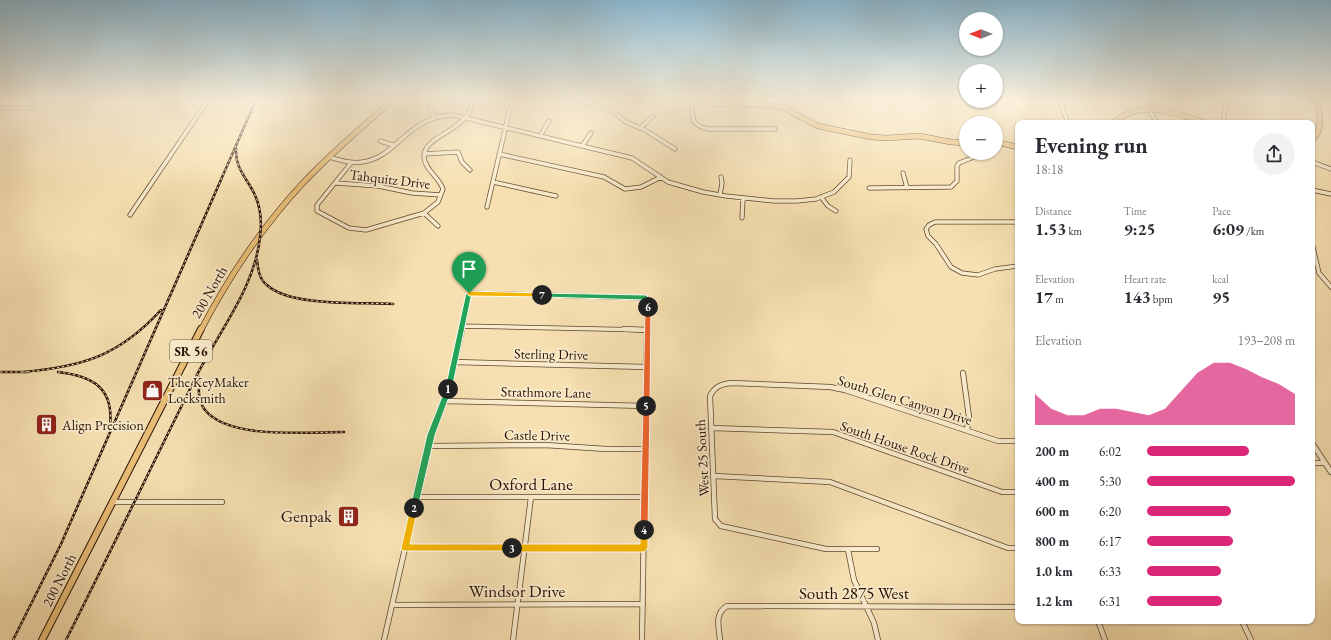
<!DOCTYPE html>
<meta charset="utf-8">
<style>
body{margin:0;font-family:"EB Garamond",serif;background:#f2f2f3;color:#2b2b33;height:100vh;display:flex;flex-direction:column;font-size:15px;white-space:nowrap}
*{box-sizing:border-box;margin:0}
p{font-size:13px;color:#7c7c81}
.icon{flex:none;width:22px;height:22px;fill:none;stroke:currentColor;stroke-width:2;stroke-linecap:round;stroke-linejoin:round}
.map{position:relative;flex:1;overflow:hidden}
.panel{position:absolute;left:1015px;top:120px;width:300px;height:504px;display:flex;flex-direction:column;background:#fff;border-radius:8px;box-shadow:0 1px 3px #0004}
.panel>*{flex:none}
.needle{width:26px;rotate:270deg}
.fabs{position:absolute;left:959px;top:12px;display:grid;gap:8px}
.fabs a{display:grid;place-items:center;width:44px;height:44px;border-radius:50%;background:#fff;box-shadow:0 1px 3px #0004;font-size:20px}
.pin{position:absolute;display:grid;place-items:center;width:34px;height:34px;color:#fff;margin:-41px -17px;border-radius:50% 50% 50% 0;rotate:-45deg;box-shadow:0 0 4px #0007}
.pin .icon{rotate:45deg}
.km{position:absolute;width:20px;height:20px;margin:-10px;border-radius:50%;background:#222;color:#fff;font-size:11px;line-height:20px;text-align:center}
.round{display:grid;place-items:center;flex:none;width:42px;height:42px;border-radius:21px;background:#f2f2f3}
.summary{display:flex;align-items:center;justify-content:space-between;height:68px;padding:0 20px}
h1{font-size:22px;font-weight:700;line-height:30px}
.figures{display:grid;grid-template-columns:repeat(3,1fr);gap:6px;height:68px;padding:4px 20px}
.figures div{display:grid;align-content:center}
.figures b{font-size:17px;font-weight:700}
.figures small{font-size:11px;font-weight:400}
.figures p{font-size:11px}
.chart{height:112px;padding:8px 20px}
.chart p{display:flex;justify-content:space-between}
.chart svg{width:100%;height:72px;margin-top:4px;fill:#db2777;opacity:.7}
ul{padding:0 20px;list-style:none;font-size:13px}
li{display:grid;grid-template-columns:64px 48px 1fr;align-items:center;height:30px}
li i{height:10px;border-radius:5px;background:#db2777}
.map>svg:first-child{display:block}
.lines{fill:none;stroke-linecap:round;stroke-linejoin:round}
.minor-far1-casing{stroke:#5c452e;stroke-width:5}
.minor-casing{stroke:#5c452e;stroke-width:6}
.major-far1-casing{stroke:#291103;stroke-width:6}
.major-casing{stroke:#291103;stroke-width:8}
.minor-far1{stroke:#f9ebcc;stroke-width:3.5}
.minor{stroke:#f9ebcc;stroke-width:4.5}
.major-far1{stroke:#ebc078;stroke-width:5}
.major{stroke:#ebc078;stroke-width:6}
.rail-casing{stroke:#291103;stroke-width:2.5}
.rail{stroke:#f9ebcc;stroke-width:1;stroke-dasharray:2.5;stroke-linecap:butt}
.split-1{fill:#22a559;stroke:#fff}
.split-2{fill:#22a559;stroke:#fff}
.split-3{fill:#f5b400;stroke:#fff}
.split-4{fill:#f5b400;stroke:#fff}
.split-5{fill:#f0652b;stroke:#fff}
.split-6{fill:#f0652b;stroke:#fff}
.split-7{fill:#22a559;stroke:#fff}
.split-8{fill:#f5b400;stroke:#fff}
.labels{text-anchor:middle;stroke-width:3.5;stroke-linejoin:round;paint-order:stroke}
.shield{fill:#f9ebcc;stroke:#67523f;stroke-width:1}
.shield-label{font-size:13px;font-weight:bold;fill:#291103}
.street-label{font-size:14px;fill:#291103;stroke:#f9ebcc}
.poi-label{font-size:14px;fill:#291103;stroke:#f9ebcc;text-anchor:start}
.near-street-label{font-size:17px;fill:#291103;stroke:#f9ebcc}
.near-poi-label{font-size:17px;fill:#291103;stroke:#f9ebcc;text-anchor:end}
</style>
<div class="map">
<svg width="1331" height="640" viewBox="0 0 1331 640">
<rect width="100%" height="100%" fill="#f6e0b1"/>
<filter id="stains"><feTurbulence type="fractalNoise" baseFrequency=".005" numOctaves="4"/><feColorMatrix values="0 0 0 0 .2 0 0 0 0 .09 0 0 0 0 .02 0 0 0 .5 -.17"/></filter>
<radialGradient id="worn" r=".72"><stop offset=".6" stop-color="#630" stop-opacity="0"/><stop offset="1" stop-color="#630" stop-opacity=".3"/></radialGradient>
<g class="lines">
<defs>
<path id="minor-far1" d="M431 100 429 103 434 116
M573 100 586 102 615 113 626 122 645 130 675 149
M692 100C693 117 689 125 709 129H775
M1176 100V102
M1060 102 1068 123
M0 108H32
M1149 109 1157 123
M1223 123 1226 104 1224 100
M640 128 653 116
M540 136 549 121
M380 141 393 145
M582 146 591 133
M424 154 458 152 462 162 470 170
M499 154 604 177 625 189 641 187 661 177
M329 157C340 160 351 164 362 162 397 158 407 116 453 115L632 158 668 182 703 192 726 196 774 201H797L816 199 834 192 849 177 850 160
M1312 162 1331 169
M351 163 317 205V211L349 228 366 230 424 213 438 202 443 189C439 177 425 170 424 157 423 134 472 131 472 100
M903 173 907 188
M493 182 556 196
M336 183 378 186 412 193 441 195
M869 188 951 187 957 181V166L959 163 984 153
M1312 190 1331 194
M720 195 722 183 721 177
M821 197 828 206 836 211
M487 207 512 100
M424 213 438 226
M130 215 208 100
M742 218 743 198
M1018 222H935L929 225 926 229 928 236 936 244 951 267 962 273 978 275 995 269 1018 266
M1312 243 1319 273 1331 287
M469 293 646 298 648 300 647 330
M463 326 648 330
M462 330 474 267"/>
<path id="minor" d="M624 329 648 330
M454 362 647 367
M963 373 969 417 967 430
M445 401 646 406
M711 428 833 432 1002 492H1018
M1312 443 1331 472
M429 446 545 445 606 449H646
M1312 463H1325
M714 476 830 482 1008 548H1018
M417 497H645
M113 502H222
M405 548H644
M877 549H826L721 526 715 519 710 396C715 386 722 384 732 383L830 387 845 390 998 441H1018
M848 550 854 580 874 623 878 640
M392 605 643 604
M1098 621 1105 640
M1242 621 1251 640
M384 640 431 435 448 393 462 329
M513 640 531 497
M642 640 647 329
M720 640C719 627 714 614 727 606L1018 607"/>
<path id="major-far1" d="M698 100 717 104 764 105 784 108 818 126 871 137 886 138 919 136 951 142 966 143
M1113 123C1143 98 1174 113 1207 123
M1312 140C1324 130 1319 114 1317 100
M996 142 1018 147
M201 330C228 278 263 226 303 183 331 153 362 127 393 100"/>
<path id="major" d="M42 640 201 329"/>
</defs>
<use href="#minor-far1" class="minor-far1-casing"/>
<use href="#minor" class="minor-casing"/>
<use href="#major-far1" class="major-far1-casing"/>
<use href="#major" class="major-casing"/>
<use href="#minor-far1" class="minor-far1"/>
<use href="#minor" class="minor"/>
<use href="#major-far1" class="major-far1"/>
<use href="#major" class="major"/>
<defs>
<path id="rail" d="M257 260C258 269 259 279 267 285 290 307 361 302 393 304
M0 372H28
M22 372C82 367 119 356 161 310
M58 372C93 376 114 388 110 426
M199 377C199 388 197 400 205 410 229 440 308 432 344 432
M13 640 61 544 256 100
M66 640C111 551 154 461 199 371 221 329 255 286 260 237 262 222 261 207 254 193 246 177 235 168 236 149"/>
</defs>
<use href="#rail" class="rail-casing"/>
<use href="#rail" class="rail"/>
</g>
<linearGradient id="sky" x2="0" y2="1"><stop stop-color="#8ab8d1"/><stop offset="0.53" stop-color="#fbf1dc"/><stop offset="1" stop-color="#fbf1dc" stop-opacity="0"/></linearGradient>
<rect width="1331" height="189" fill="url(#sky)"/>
<path class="split-1" d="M469 291 472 293 452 389 448 392 445 389 466 293Z"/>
<path class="split-2" d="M448 386 452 389 435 435 418 508 414 512 410 508 427 435 445 389Z"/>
<path class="split-3" d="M414 505 418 508 410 544H512L516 548 515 551H402L401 548 410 508Z"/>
<path class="split-4" d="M644 526 648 530V548L644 552H512L508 548 512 544H640V530Z"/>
<path class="split-5" d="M646 403 650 406 648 530 644 534 640 530 643 406Z"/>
<path class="split-6" d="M648 304 651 307 650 406 646 409 643 406 645 307Z"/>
<path class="split-7" d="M540 293 646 295 651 300V307L648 309 646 308 644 300 542 297H540Z"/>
<path class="split-8" d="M469 291 542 293 545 295 542 297 469 296 466 293Z"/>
<defs>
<symbol id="shop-square" viewBox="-11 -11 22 22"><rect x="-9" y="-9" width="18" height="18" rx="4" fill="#8f2418" stroke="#f9ebcc"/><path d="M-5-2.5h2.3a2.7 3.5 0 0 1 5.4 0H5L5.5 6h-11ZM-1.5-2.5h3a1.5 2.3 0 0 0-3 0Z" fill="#fff"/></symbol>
<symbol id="building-square" viewBox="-11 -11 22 22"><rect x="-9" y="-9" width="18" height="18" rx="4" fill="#8f2418" stroke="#f9ebcc"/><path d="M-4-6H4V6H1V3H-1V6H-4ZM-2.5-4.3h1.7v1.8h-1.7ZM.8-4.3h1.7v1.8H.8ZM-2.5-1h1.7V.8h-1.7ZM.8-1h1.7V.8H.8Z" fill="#fff"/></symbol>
</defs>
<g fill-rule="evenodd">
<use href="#shop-square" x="140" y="378" width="25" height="25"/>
<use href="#building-square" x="34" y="412" width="25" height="25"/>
<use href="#building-square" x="336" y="504" width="25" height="25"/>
</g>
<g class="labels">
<rect class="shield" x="170" y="340" width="42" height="22" rx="3"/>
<g class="shield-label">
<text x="191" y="356">SR 56</text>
</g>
<g class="street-label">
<text transform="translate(390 179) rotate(7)" y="5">Tahquitz Drive</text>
<text transform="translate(209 292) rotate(-60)" y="5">200 North</text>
<text transform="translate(551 354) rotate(1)" y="5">Sterling Drive</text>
<text transform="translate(546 392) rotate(1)" y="5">Strathmore Lane</text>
<text transform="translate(905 400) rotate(17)" y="5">South Glen Canyon Drive</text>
<text transform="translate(537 435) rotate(1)" y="5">Castle Drive</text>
<text transform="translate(905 447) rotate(19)" y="5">South House Rock Drive</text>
<text transform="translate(702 458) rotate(-93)" y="5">West 25 South</text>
<text transform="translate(59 580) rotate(-63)" y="5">200 North</text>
</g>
<g class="poi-label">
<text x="168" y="387">The KeyMaker<tspan x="168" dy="16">Locksmith</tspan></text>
<text x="62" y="430">Align Precision</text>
</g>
<g class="near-street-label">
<text x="531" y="490">Oxford Lane</text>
<text x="517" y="597">Windsor Drive</text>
<text x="854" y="599">South 2875 West</text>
</g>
<g class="near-poi-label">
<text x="332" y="522">Genpak</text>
</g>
</g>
<rect width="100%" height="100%" filter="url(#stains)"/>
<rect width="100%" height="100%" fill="url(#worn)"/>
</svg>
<div class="fabs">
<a><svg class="needle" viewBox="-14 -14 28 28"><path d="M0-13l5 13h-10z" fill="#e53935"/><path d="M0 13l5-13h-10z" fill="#7c7c81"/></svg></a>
<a>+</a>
<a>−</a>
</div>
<div class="pin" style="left:469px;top:293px;background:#1e9e55"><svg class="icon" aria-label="arrive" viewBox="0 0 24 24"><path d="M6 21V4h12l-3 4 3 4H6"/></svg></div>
<b class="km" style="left:448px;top:389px">1</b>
<b class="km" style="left:414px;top:508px">2</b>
<b class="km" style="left:512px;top:548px">3</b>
<b class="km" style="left:644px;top:530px">4</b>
<b class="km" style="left:646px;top:406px">5</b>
<b class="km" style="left:648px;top:307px">6</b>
<b class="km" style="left:542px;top:295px">7</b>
<section class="panel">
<div class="summary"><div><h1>Evening run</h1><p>18:18</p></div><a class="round"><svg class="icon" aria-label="share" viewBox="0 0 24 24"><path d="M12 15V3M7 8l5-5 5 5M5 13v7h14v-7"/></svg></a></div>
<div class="figures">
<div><p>Distance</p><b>1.53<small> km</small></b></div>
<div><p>Time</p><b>9:25</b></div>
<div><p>Pace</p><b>6:09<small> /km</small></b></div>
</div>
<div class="figures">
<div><p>Elevation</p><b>17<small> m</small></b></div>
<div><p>Heart rate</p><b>143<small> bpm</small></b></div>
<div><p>kcal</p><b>95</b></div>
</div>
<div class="chart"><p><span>Elevation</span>193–208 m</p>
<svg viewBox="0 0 160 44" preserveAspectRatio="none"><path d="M0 44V25L10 34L20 38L30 38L40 34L50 34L60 36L70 38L80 34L90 23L100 12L110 6L120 6L130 10L140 15L150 19L160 25V44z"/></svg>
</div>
<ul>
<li><b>200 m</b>6:02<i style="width:69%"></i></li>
<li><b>400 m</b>5:30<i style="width:100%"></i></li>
<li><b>600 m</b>6:20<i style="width:57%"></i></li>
<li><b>800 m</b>6:17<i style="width:58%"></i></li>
<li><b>1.0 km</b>6:33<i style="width:50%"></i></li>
<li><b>1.2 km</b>6:31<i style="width:51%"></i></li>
</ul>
</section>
</div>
